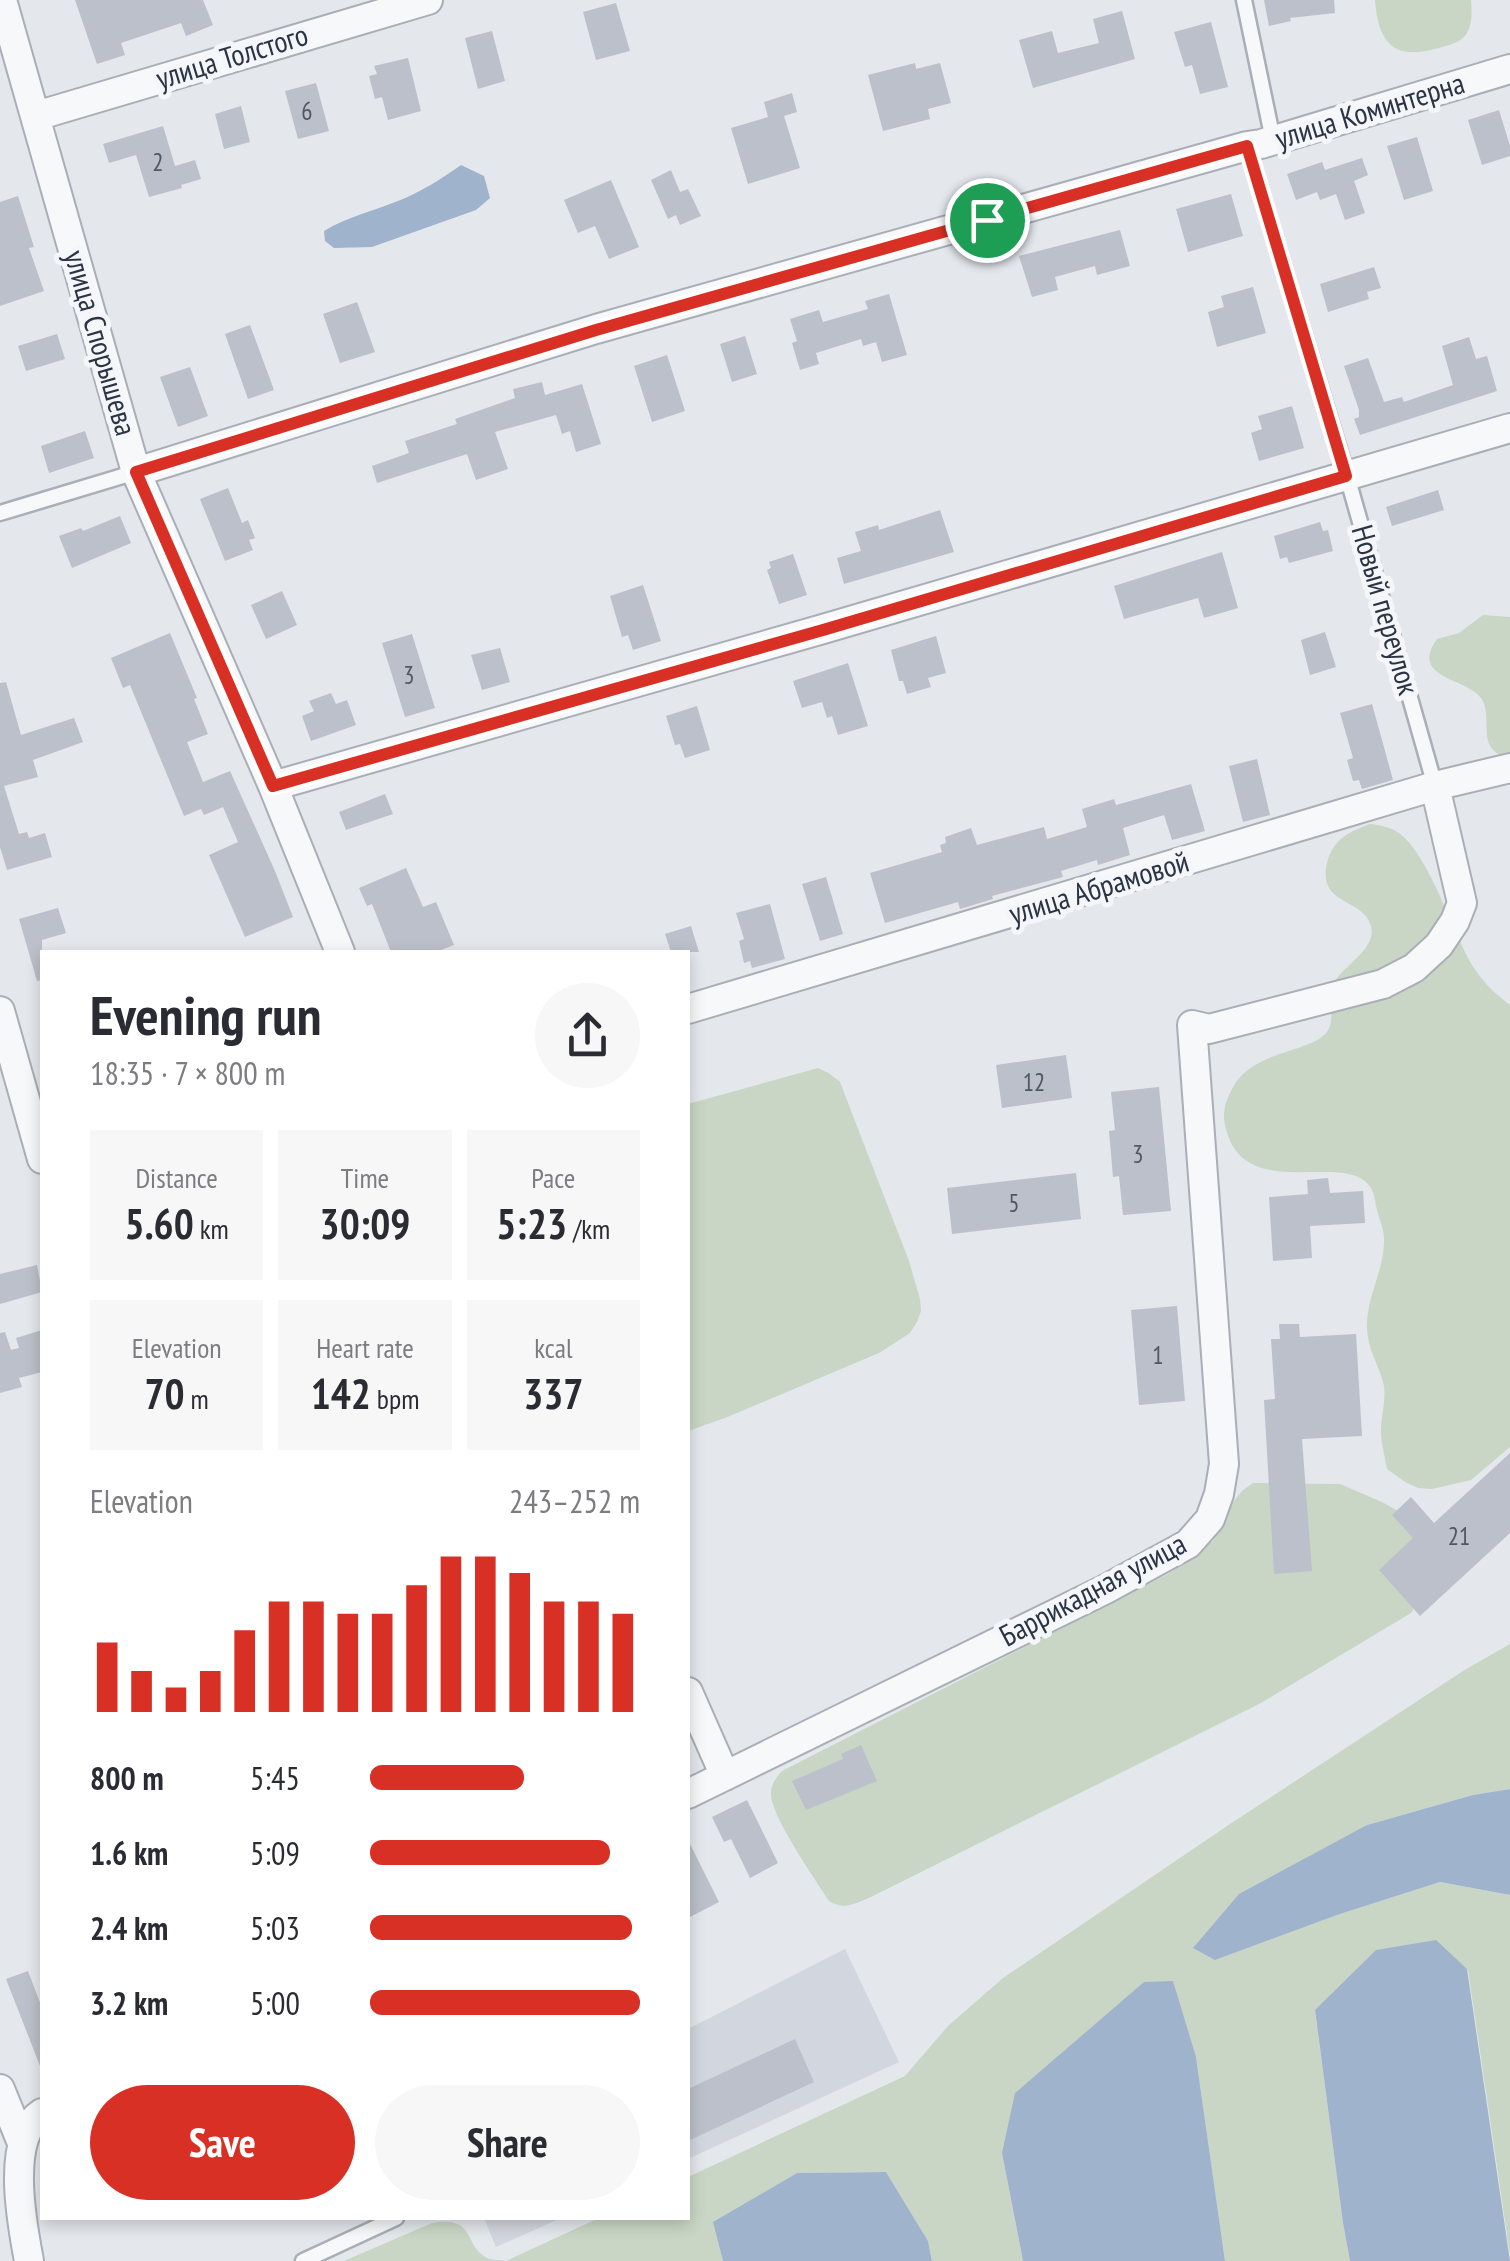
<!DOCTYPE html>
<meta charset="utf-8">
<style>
body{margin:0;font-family:"PT Sans Narrow",sans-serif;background:#f7f7f7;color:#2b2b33;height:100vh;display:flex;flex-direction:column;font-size:38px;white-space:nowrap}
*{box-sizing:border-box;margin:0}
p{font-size:32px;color:#7c7c81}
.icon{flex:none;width:55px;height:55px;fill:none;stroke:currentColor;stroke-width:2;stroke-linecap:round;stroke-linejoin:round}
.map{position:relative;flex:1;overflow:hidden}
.details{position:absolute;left:40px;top:950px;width:650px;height:1270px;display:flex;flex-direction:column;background:#fff;border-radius:0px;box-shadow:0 5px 15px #0003}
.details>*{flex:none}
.pin{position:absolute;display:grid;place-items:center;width:85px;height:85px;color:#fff;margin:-42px;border:5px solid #fff;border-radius:50%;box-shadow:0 2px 10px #0007}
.round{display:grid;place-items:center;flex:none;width:105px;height:105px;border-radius:52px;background:#f7f7f7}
.summary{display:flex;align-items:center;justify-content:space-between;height:170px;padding:0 50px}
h1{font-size:55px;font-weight:700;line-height:75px}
.figures{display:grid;grid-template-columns:repeat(3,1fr);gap:15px;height:170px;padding:10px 50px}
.figures div{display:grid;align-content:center;border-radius:0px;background:#f7f7f7;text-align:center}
.figures b{font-size:42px;font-weight:700}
.figures small{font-size:28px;font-weight:400}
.figures p{font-size:28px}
.chart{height:280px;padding:20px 50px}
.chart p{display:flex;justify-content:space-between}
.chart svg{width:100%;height:180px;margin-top:10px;stroke:#d93025;stroke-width:6}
.primary-button{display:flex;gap:20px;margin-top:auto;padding:20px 50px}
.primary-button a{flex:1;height:115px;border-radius:60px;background:#d93025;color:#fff;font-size:40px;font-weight:700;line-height:115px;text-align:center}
.primary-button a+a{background:#f7f7f7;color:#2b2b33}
ul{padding:0 50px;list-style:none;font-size:32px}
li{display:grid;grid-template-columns:160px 120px 1fr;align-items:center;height:75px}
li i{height:25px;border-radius:12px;background:#d93025}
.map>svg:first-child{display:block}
.built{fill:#d2d6de}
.green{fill:#c9d6c5}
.water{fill:#9fb4cc}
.building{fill:#bbc0ca}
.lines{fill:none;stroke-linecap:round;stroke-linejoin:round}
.service-casing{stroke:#a9aeb7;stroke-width:19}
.minor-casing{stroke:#a9aeb7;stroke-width:32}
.service{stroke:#f7f8fa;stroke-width:14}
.minor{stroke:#f7f8fa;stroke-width:28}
.route-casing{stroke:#fff;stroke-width:20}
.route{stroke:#d93025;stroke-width:12}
.labels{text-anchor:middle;stroke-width:10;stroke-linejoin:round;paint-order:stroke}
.number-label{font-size:25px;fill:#4f5766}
.street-label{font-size:30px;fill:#2b3445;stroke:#f4f6f9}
</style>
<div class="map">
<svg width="1510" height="2261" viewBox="0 0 1510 2261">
<rect width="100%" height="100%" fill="#e4e7ec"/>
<path class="built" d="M845 1949 899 2062 688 2159V2029Z
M484 2218H561L496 2247Z"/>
<path class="green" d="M1375 0H1471C1472 12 1473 29 1463 38 1456 44 1443 47 1434 49 1391 61 1378 39 1375 0Z
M1483 615 1510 617V758C1473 750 1495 719 1481 698 1466 677 1409 679 1437 639L1459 633Z
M1370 824C1381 825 1390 827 1399 833 1429 855 1452 931 1472 965 1482 981 1495 994 1510 1005V1447L1471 1480 1432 1489 1418 1488 1405 1482 1387 1469C1385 1456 1381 1444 1381 1431 1381 1417 1386 1400 1384 1386 1380 1366 1368 1352 1367 1328 1366 1297 1385 1269 1384 1239 1384 1229 1379 1219 1377 1210 1375 1202 1375 1195 1371 1188 1347 1148 1242 1207 1225 1125 1222 1111 1226 1101 1232 1089 1252 1047 1321 1054 1330 1026 1334 1011 1327 995 1335 981 1345 965 1377 948 1371 926 1363 897 1317 906 1327 863 1333 839 1349 832 1370 824Z
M818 1068 830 1074 840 1082 909 1261 920 1299 921 1311 917 1322 910 1333 879 1353 725 1418 688 1431V1104Z
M1253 1483 1340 1484 1382 1502 1418 1522V1602L1411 1613 1261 1703 873 1896C857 1903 844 1911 829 1901 816 1880 769 1814 771 1792 771 1784 777 1777 782 1771L1168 1574 1213 1541 1234 1501 1242 1491Z
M1510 1644V1789L1473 1795 1367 1825 1215 1960 1340 1914 1440 1882 1510 1895V2255L1468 1970 1315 2011 1343 2223 1350 2261H1225L1196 2057 1002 2153 1023 2261H932L928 2241 886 2172 797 2173 714 2222 723 2261H344L432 2223C478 2215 462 2247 489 2259 492 2260 503 2260 506 2261L599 2218H688V2177L905 2076 948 2026 1003 1978 1230 1824 1463 1671Z"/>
<path class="water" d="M461 165 484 176 490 198 476 210 372 247 334 248 325 241 324 231C347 217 373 211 398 201 421 192 441 179 461 165Z
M1510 1789V1895L1440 1882 1340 1914 1215 1960 1193 1948 1239 1894 1367 1825 1473 1795Z
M1436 1940 1467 1969 1510 2261H1350L1343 2223 1315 2010 1376 1950Z
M1173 1981 1196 2057 1225 2261H1023L1002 2153 1015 2093 1144 1982Z
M886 2172 928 2241 932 2261H723L713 2222 797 2173Z"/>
<path class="building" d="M75 0H203L213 25 186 36 181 23 121 43 125 55 97 64Z
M1264 0H1334L1335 13 1290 18 1291 21 1269 26Z
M616 3 630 51 596 60 583 12Z
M1122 11 1135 59 1033 88 1019 40 1052 31 1058 53 1099 43 1093 19Z
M1211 22 1228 87 1200 94 1192 65 1185 67 1174 32Z
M492 31 505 81 478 89 465 38Z
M408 58 421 111 388 120 382 97 375 99 369 76 377 74 374 66Z
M915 63 916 69 940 63 951 103 928 109 930 119 883 131 868 75Z
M316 83 329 131 298 139 285 91Z
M792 93 797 112 784 116 800 168 748 184 731 128 768 117 764 102Z
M241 106 250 142 224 149 215 114Z
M1499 110 1510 146V156L1482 165 1468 120Z
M163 126 175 166 195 160 201 179 181 185 182 188 149 197 136 155 109 163 103 144Z
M1417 137 1433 191 1404 200 1387 146Z
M1362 158 1368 175 1354 181 1365 213 1345 220 1336 194 1320 200 1317 192 1296 200 1287 174 1322 162 1325 170Z
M671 170 680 192 688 189 701 216 680 225 676 215 668 219 651 180Z
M611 180 639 247 609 259 595 226 578 233 564 200Z
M1231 194 1243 236 1188 252 1176 209Z
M18 196 34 247 29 248 44 291 0 306V202Z
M1120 230 1130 266 1097 275 1095 266 1055 277 1058 290 1032 297 1019 256Z
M1374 267 1381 288 1367 292 1369 299 1328 312 1320 284Z
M1253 287 1266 333 1217 347 1208 312 1224 307 1221 296Z
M889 294 907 355 882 362 876 342 863 346 861 339 816 353 819 364 800 370 792 343 797 341 790 319 819 310 823 322 868 309 865 301Z
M357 302 375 352 340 363 323 314Z
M250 325 274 390 248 399 225 334Z
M57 334 65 359 26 371 18 346Z
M745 336 757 374 732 382 720 344Z
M1469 337 1476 359 1487 356 1497 391 1360 435 1354 419 1359 417V410L1344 366 1368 358 1384 402 1402 397 1404 402 1453 385 1442 346Z
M667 355 685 411 652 422 634 366Z
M190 367 208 416 178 427 160 377Z
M542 382 545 395 582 384 601 444 576 452 570 431 562 434 556 415 495 432 508 469 476 480 467 454 377 483 372 466 409 453 405 441 457 424 455 419 515 398 513 389Z
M1292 406 1304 448 1259 461 1251 433 1262 429 1258 416Z
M85 431 94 458 49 473 41 446Z
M228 488 242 523 248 520 255 538 249 540 253 550 225 561 200 499Z
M1438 490 1444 510 1392 526 1386 507Z
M940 510 954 552 844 584 837 558 861 551 855 532 878 525 879 530Z
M120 516 131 543 72 568 59 536 81 528 83 531Z
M1320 522 1323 531 1328 530 1333 551 1289 563 1287 557 1280 559 1274 536Z
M1222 552 1238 608 1204 618 1198 598 1124 619 1114 586Z
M793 554 807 595 779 604 767 570 771 568 769 562Z
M643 585 661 641 633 650 628 635 622 637 610 596Z
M282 591 297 625 266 639 251 605Z
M1325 632 1336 667 1310 675 1301 640Z
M170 633 197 698 194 699 208 734 187 742 203 782 230 771 275 871 293 917 245 937 209 855 238 842 223 807 204 815 201 809 184 816 130 685 123 688 111 658Z
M412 634 435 708 405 717 382 643Z
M936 636 946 673 928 678 931 687 907 694 903 681H899L891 650Z
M500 648 510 682 482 690 471 655Z
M848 663 868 726 838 735 832 716 827 718 822 702 802 708 793 681Z
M6 682 21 735 74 718 83 742 33 760 38 777 4 786 19 834 27 832 29 838 45 833 52 857 7 870 0 847V683Z
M331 693 336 704 347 700 356 725 311 741 302 716 314 711 309 701Z
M1372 704 1393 780 1362 789 1359 780 1353 781 1347 760 1353 758 1340 713Z
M697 706 710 750 685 758 680 744 675 745 666 716Z
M1257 759 1270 815 1243 822 1229 766Z
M1191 784 1205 831 1172 840 1164 815 1123 828 1130 855 1098 865 1097 860 1061 871 1063 877 992 896 993 899 960 909 958 902 885 923 870 873 942 852 940 845 946 843 945 837 971 828 977 845 1044 827 1047 839 1087 827 1082 809 1114 799 1116 805Z
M385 794 393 814 346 830 339 812Z
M406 868 423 907 436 902 454 945 436 952H391L372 904 367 906 359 888Z
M826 877 843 934 820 941 802 884Z
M770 904 785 959 752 968 750 961 744 963 739 941 744 939 736 913Z
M58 908 66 933 42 940V980L37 981 19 919Z
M691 926 699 952H671L665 934Z
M1066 1055 1072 1098 1002 1108 996 1065Z
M1159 1087 1171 1211 1123 1215 1119 1176 1113 1177 1109 1131 1115 1130 1111 1092Z
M1076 1173 1081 1219 952 1234 947 1188Z
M1328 1178 1330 1193 1363 1191 1365 1223 1310 1226 1312 1258 1273 1261 1269 1197 1308 1194 1307 1180Z
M37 1265 42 1292 0 1304V1274Z
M1177 1306 1185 1401 1139 1405 1131 1310Z
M1279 1324H1299L1300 1337 1356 1334 1362 1436 1302 1439 1312 1571 1274 1574 1264 1400 1275 1399 1271 1339H1280Z
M42 1330V1372L19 1378 22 1387 0 1393V1333L5 1332 11 1350 19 1348 16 1338Z
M1510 1453V1533L1420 1616 1379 1570 1413 1538 1392 1515 1411 1497 1434 1523Z
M861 1745 877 1781 806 1810 792 1781 843 1759 841 1754Z
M747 1800 778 1863 750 1878 731 1839 724 1842 712 1817Z
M688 1840 719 1902 688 1918Z
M28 1971 42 2008V2071L6 1979Z
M795 2039 814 2082 688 2141V2089Z"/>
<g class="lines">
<defs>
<path id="service" d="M1244 0 1273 140
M1247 146 1347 476 1435 786
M0 513 136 472
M303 2261 396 2218"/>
<path id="minor" d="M2 0 136 472 273 786 340 952
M36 116 428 0
M136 472 596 329 1247 146 1261 144 1510 69
M273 786 823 629 1510 428
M688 1009 1435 786 1510 768
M0 1011 42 1159
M688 1692 725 1776
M688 1794 1106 1589 1188 1544 1210 1519 1219 1494 1224 1464 1192 1025 1209 1029 1383 984 1414 968 1439 945 1455 921 1462 903 1435 786
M0 2089 22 2143
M29 2261C22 2224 5 2137 42 2113"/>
</defs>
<use href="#service" class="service-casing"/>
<use href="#minor" class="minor-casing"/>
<use href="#service" class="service"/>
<use href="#minor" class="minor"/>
</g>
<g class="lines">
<defs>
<path id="route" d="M1247 146 1346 476 823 630 273 786 136 472 596 330Z"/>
</defs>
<use href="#route" class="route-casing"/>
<use href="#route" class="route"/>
</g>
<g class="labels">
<g class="number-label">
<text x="307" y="120">6</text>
<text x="158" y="171">2</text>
<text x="409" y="684">3</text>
<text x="1034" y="1091">12</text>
<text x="1138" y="1163">3</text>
<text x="1014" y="1212">5</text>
<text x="1158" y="1364">1</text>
<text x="1459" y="1545">21</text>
</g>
<g class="street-label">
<text transform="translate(232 57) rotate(-17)" y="10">улица Толстого</text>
<text transform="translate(1370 111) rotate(-17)" y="10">улица Коминтерна</text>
<text transform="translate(100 343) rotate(74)" y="10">улица Спорышева</text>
<text transform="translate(1385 610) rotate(74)" y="10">Новый переулок</text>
<text transform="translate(1099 888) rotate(-17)" y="10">улица Абрамовой</text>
<text transform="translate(1093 1590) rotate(-28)" y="10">Баррикадная улица</text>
</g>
</g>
</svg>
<div class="pin" style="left:987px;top:220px;background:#1e9e55"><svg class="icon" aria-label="arrive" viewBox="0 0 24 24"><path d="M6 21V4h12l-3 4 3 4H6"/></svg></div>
<section class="details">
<div class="summary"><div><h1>Evening run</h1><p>18:35 · 7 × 800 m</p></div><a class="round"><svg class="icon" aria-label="share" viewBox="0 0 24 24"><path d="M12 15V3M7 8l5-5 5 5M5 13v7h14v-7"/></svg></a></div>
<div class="figures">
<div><p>Distance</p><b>5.60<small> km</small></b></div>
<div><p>Time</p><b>30:09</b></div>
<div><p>Pace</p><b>5:23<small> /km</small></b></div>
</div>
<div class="figures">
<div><p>Elevation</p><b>70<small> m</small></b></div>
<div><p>Heart rate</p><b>142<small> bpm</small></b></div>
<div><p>kcal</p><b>337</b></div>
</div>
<div class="chart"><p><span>Elevation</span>243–252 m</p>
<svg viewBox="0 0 160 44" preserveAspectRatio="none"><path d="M5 44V27M15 44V34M25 44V38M35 44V34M45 44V24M55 44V17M65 44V17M75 44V20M85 44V20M95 44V13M105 44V6M115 44V6M125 44V10M135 44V17M145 44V17M155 44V20"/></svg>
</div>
<ul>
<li><b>800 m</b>5:45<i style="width:57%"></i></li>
<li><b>1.6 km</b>5:09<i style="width:89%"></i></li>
<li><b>2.4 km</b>5:03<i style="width:97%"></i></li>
<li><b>3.2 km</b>5:00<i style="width:100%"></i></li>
</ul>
<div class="primary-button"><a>Save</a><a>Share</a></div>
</section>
</div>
